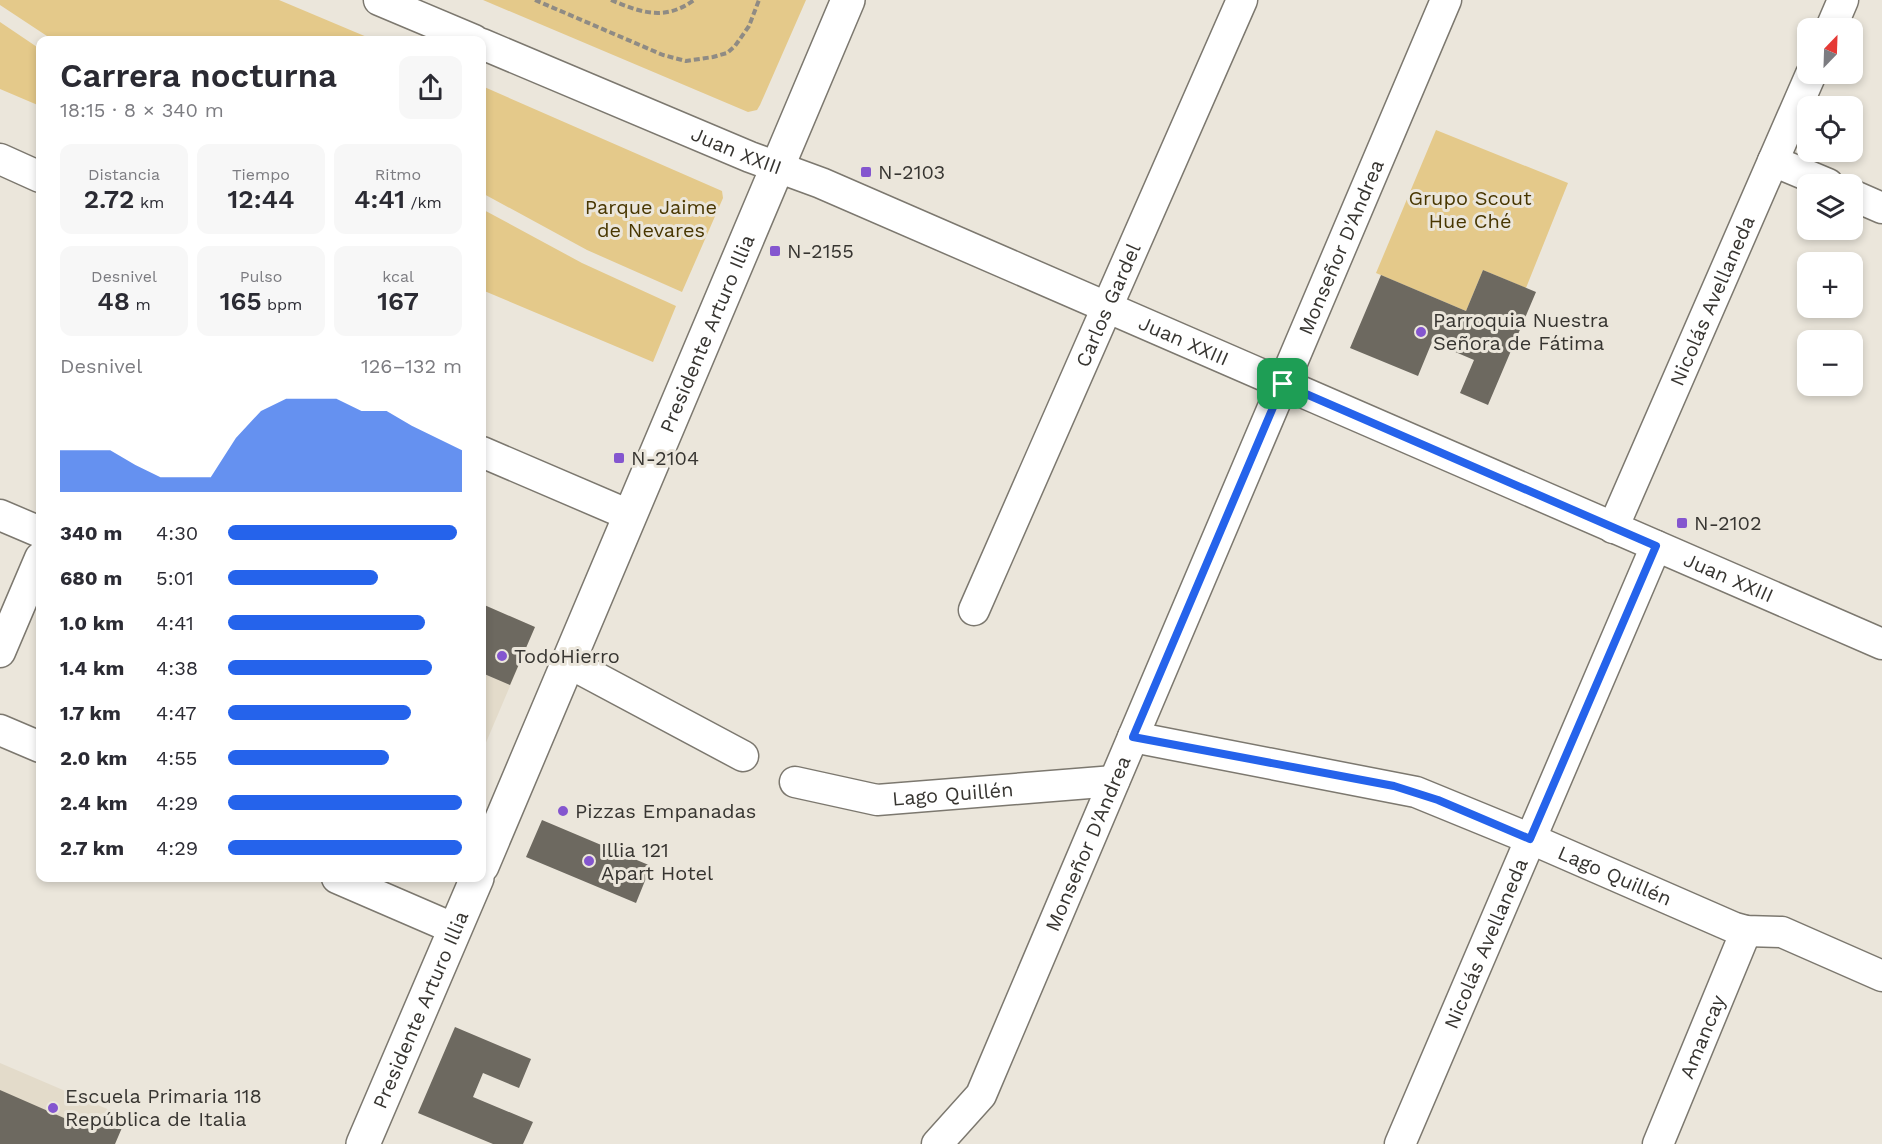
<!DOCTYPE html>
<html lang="es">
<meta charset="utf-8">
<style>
body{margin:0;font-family:"Work Sans",sans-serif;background:#f7f7f7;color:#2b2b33;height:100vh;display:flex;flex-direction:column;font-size:22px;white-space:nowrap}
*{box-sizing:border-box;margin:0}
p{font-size:20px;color:#7c7c81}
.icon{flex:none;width:33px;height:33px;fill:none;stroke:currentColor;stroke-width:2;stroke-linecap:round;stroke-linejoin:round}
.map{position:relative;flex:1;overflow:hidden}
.details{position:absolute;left:36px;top:36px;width:450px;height:846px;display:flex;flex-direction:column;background:#fff;border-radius:12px;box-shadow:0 3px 9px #0003}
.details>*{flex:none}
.needle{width:39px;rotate:23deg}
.controls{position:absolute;left:1797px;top:18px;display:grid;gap:12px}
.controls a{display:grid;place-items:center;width:66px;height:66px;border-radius:12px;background:#fff;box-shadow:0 3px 9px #0003;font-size:30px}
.pin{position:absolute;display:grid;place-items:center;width:51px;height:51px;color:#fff;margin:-26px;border-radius:12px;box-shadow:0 3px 9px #0006}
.round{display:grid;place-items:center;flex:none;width:63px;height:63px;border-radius:12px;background:#f7f7f7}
.headline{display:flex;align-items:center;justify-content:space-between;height:102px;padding:0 24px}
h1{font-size:33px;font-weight:600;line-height:45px}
.stats{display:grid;grid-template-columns:repeat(3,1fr);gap:9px;height:102px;padding:6px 24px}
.stats div{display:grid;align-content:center;border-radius:12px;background:#f7f7f7;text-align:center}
.stats b{font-size:26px;font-weight:600}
.stats small{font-size:16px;font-weight:400}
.stats p{font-size:16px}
.chart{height:168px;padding:12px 24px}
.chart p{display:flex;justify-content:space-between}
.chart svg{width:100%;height:108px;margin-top:6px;fill:#2563eb;opacity:.7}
ul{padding:0 24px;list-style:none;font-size:20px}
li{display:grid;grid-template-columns:96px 72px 1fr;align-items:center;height:45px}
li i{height:15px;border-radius:8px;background:#2563eb}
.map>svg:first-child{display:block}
.built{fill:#e3dbca}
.green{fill:#e4c98a}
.building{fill:#6d6960}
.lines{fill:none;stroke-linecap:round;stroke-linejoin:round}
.minor-casing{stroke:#7c786f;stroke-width:33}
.primary-casing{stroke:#7c786f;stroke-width:36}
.path{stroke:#8f8b84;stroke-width:4;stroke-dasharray:6 3;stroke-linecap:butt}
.minor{stroke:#fff;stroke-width:30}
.primary{stroke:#fff;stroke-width:33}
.route-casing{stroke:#fff;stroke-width:12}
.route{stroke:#2563eb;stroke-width:8}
.poi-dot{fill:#8456cf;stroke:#ebe6db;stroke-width:2}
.labels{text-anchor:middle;stroke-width:6;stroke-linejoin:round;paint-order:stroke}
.street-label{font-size:20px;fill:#373531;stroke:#ebe6db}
.poi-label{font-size:20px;fill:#373531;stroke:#ebe6db;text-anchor:start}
.park-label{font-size:20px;fill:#483600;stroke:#ebe6db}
</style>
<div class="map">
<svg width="1882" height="1144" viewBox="0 0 1882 1144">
<rect width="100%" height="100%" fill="#ebe6db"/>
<path class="built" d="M482 604 535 627 482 752Z
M0 1063 126 1117 115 1144H0Z"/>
<path class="green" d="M0 0H279L374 40H53L0 5Z
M483 0H806L760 105 757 110 748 112Z
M0 22 40 49V106L0 89Z
M482 86 722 191 723 198 682 292 587 250 482 193Z
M1436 130 1568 183 1526 288 1483 270 1466 311 1376 273Z
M482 209 582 263 676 306 653 362 482 290Z"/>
<path class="building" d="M1483 270 1536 292 1488 405 1460 393 1474 360 1432 342 1418 376 1350 348 1381 275 1466 311Z
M482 604 535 627 510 685 482 673Z
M542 820 651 866 636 903 526 857Z
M455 1027 531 1059 519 1088 483 1073 473 1097 533 1122 523 1144H493L418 1113Z
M0 1090 96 1132 103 1115 124 1123 115 1144H0Z"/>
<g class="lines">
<defs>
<g id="minor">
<path d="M379 0 474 40"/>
<path d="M1831 28 1843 0"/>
<path id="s1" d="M482 44 750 157 821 183 1882 644"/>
<path d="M0 159 40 177"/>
<path d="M1773 161 1828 184"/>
<path d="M1852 195 1882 208"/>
<path d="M482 452 629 515"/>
<path d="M0 515 40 532"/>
<path id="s2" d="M1613 528 1811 74"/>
<path id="s3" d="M974 610 1242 0"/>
<path d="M0 652 40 558"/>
<path d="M567 662 743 756"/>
<path d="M0 730 40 747"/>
<path id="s4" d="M1133 737 1416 792 1531 839 1735 928 1746 931 1782 932 1882 976"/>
<path id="s5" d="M795 782 877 800 1114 781"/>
<path d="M337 878 455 929"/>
<path id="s6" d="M937 1144 981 1095 1446 0"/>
<path id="s7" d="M1400 1144 1656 546"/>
<path id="s8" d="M1658 1144 1746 931"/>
</g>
<g id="primary">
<path id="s9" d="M482 866 848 0"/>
<path id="s10" d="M363 1144 477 878"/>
</g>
</defs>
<use href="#minor" class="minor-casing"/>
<use href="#primary" class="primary-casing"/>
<path class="path" d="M535 0 663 55 686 61 713 57 727 53 735 46 749 26 759 0
M611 0C642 13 665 21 694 0"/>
<use href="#minor" class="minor"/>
<use href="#primary" class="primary"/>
</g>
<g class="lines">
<defs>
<path id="route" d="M1283 384 1656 546 1530 839 1438 800 1394 786 1133 737Z"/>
</defs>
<use href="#route" class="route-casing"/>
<use href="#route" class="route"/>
</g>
<g class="poi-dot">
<rect x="860" y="166" width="12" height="12" rx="3"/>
<rect x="769" y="245" width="12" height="12" rx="3"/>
<circle cx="1421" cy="332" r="6"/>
<rect x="613" y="452" width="12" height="12" rx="3"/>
<rect x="1676" y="517" width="12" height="12" rx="3"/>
<circle cx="502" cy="656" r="6"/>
<circle cx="563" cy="811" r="6"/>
<circle cx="589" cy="861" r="6"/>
<circle cx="53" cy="1108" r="6"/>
</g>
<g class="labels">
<g class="street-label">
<text dy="7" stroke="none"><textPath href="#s1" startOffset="276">Juan XXIII</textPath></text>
<text dy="7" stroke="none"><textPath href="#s6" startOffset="987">Monseñor D'Andrea</textPath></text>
<text dy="7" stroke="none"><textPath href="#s2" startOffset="248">Nicolás Avellaneda</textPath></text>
<text dy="7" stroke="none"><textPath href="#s3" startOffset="333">Carlos Gardel</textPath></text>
<text dy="7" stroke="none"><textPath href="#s9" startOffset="578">Presidente Arturo Illia</textPath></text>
<text dy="7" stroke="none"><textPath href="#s1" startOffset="762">Juan XXIII</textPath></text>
<text dy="7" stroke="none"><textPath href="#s1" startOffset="1356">Juan XXIII</textPath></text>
<text dy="7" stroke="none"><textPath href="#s5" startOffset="160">Lago Quillén</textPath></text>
<text dy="7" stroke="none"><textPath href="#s6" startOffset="339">Monseñor D'Andrea</textPath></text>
<text dy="7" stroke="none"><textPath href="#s4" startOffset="504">Lago Quillén</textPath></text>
<text dy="7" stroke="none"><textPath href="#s7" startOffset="218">Nicolás Avellaneda</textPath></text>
<text dy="7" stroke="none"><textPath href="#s10" startOffset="146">Presidente Arturo Illia</textPath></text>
<text dy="7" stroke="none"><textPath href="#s8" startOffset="116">Amancay</textPath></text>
</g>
<g class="poi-label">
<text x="878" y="179">N-2103</text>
<text x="787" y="258">N-2155</text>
<text x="1433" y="327">Parroquia Nuestra<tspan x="1433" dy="23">Señora de Fátima</tspan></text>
<text x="631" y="465">N-2104</text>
<text x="1694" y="530">N-2102</text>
<text x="514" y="663">TodoHierro</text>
<text x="575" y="818">Pizzas Empanadas</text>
<text x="601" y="857">Illia 121<tspan x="601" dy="23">Apart Hotel</tspan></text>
<text x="65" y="1103">Escuela Primaria 118<tspan x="65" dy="23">República de Italia</tspan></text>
</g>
<g class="park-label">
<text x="1470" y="205">Grupo Scout<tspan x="1470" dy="23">Hue Ché</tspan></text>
<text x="651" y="214">Parque Jaime<tspan x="651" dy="23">de Nevares</tspan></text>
</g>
</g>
</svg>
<div class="controls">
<a><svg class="needle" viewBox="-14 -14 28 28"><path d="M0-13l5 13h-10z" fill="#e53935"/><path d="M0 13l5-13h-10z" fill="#7c7c81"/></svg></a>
<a><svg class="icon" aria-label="locate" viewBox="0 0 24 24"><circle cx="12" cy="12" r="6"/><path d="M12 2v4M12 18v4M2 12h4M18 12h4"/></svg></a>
<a><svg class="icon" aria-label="layers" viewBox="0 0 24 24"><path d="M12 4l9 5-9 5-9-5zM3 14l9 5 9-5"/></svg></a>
<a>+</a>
<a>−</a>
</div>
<div class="pin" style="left:1283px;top:384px;background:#1e9e55"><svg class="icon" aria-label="arrive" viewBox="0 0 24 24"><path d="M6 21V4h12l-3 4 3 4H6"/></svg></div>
<section class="details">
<div class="headline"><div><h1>Carrera nocturna</h1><p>18:15 · 8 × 340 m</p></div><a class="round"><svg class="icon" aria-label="share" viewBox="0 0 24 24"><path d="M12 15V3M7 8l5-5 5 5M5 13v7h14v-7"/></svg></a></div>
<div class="stats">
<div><p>Distancia</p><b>2.72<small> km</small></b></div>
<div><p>Tiempo</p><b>12:44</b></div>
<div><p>Ritmo</p><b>4:41<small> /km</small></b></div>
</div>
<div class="stats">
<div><p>Desnivel</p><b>48<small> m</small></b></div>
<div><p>Pulso</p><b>165<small> bpm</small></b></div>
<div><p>kcal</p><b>167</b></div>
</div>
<div class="chart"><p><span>Desnivel</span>126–132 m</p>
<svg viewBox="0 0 160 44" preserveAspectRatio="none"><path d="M0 44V27L10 27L20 27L30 33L40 38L50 38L60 38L70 22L80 11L90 6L100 6L110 6L120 11L130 11L140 17L150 22L160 27V44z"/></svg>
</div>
<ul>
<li><b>340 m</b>4:30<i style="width:98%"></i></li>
<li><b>680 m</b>5:01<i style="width:64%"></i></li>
<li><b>1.0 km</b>4:41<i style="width:84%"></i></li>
<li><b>1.4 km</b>4:38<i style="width:87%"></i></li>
<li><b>1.7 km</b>4:47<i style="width:78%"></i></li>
<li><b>2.0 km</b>4:55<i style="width:69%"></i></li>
<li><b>2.4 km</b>4:29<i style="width:100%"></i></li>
<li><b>2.7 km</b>4:29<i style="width:100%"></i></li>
</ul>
</section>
</div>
